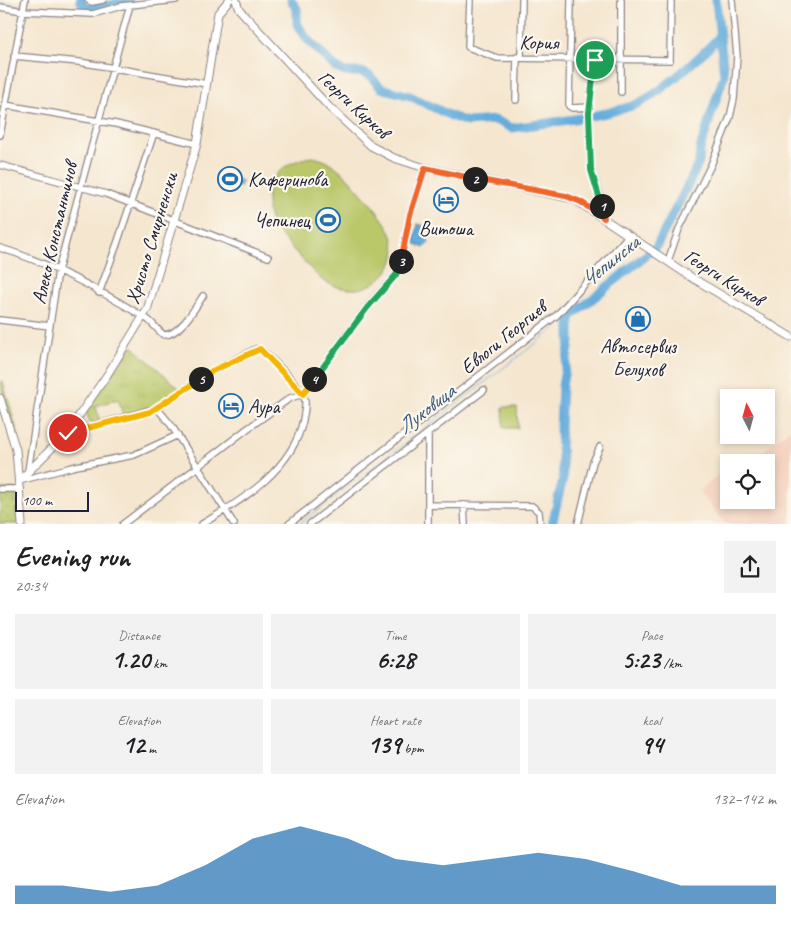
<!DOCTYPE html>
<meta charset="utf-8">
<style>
body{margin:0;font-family:Caveat,sans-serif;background:#f2f2f2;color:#202124;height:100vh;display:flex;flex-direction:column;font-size:19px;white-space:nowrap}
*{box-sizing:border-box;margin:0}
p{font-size:16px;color:#757577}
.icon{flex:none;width:28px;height:28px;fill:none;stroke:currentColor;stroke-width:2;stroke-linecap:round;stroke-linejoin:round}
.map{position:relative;height:524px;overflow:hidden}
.side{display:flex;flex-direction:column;background:#fff;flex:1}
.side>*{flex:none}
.needle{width:32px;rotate:354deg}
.controls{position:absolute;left:720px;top:389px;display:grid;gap:10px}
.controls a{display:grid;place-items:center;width:55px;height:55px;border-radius:0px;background:#fff;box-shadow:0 2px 8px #0003;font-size:25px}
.scale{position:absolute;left:15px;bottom:12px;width:74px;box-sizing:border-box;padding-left:5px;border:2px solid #22223b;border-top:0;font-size:14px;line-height:18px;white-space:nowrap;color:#22223b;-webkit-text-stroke:4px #fbf7ec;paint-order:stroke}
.pin{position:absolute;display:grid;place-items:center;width:42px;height:42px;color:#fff;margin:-21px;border:2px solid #fff;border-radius:50%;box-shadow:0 1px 5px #0007}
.km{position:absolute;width:25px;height:25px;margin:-12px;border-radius:50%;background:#222;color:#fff;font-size:14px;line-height:25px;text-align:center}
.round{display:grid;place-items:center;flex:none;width:52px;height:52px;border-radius:0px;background:#f2f2f2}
.summary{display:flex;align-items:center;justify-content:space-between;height:85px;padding:0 15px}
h1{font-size:28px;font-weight:700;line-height:38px}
.stats{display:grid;grid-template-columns:repeat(3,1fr);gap:8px;height:85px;padding:5px 15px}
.stats div{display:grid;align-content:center;border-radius:0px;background:#f2f2f2;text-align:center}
.stats b{font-size:25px;font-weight:700}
.stats small{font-size:14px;font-weight:400}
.stats p{font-size:14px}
.chart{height:140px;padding:10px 15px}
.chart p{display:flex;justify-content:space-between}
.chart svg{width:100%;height:90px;margin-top:5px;fill:#1f6fb2;opacity:.7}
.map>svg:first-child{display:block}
.built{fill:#f4d3c0}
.grass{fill:url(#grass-tufts);stroke:#6e7552}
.park{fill:url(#park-dots);stroke:#6e7552}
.pitch{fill:#bac86a;stroke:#6e7552}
.water{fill:#63acdb;stroke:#42678b}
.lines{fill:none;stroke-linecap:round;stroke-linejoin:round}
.stream{stroke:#63acdb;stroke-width:1}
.river{stroke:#63acdb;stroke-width:9}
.minor-casing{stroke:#8c8485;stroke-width:8}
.tertiary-casing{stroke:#8c8485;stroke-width:9}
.minor{stroke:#fff;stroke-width:5.5}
.tertiary{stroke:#fff;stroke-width:7}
.split-1-casing{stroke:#fff;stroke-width:10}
.split-2-casing{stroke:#fff;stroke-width:10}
.split-3-casing{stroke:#fff;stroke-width:10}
.split-4-casing{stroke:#fff;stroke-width:10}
.split-5-casing{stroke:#fff;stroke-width:10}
.split-6-casing{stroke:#fff;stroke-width:10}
.split-1{stroke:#22a559;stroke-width:6}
.split-2{stroke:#f0652b;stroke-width:6}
.split-3{stroke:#f0652b;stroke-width:6}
.split-4{stroke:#22a559;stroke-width:6}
.split-5{stroke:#f5b400;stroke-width:6}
.split-6{stroke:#f5b400;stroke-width:6}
.labels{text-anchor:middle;stroke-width:4.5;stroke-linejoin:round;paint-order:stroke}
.street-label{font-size:20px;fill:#22223b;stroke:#fbf7ec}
.poi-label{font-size:20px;fill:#22223b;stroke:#fbf7ec;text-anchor:start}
.water-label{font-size:21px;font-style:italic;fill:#3c597b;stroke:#fbf7ec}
</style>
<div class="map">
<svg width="791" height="524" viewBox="0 0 791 524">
<defs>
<pattern id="grass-tufts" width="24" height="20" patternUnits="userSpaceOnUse" patternTransform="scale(1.25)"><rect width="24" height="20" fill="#bac86a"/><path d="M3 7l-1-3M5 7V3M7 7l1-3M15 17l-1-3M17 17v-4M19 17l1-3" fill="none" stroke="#a0ac5d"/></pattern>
<pattern id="park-dots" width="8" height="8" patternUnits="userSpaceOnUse" patternTransform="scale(1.25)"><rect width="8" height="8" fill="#bac86a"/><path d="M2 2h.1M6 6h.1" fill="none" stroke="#a0ac5d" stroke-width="1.8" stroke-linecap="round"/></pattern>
</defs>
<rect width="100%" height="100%" fill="#fbf7ec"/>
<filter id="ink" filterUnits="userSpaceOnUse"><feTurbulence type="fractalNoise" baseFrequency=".02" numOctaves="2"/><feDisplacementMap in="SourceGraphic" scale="10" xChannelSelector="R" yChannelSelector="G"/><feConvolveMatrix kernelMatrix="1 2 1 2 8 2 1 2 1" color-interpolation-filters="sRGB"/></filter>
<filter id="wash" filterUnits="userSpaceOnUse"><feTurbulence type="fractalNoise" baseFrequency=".0096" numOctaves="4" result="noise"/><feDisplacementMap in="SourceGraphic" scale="20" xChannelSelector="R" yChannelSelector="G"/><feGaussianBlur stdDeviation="1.12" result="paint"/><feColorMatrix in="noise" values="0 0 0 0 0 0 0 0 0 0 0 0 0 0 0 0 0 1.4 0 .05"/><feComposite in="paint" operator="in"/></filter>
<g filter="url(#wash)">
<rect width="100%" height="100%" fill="#f5e6cf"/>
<path class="built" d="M791 428V524H726L699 492 729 465V500H766V462H750Z"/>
<path class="grass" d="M132 346 180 389 155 406 123 415 118 399 96 406 100 422 91 424 86 412Z
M3 381 18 435 16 437 0 382Z"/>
<path class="park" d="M0 489H15L18 524H0Z"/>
<path class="pitch" d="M312 157C336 161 347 177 362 194 381 216 409 244 386 273 378 281 368 288 357 289 345 290 330 286 321 279 313 272 274 229 271 222 258 187 278 162 312 157Z
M503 407H517L518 428H504Z"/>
<path class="water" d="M222 169 226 175 242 181 240 187 219 178Z
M418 224 428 227 425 237 430 242 424 248 414 243Z"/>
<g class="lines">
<path class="stream" d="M0 3 21 6
M25 7 79 9 86 8
M299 524 570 317"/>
<path class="river" d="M80 0 86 8 102 7 130 0
M291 0 297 9V23L306 38 335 67 345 72H362L370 76 381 88 410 96 451 116 467 122 495 120 512 128C548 123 598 117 632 106 657 97 700 57 719 37
M552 524 563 478 560 427 562 386 570 342V317L656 247 689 183 699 162 700 149 724 75 716 0"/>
</g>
</g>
<g filter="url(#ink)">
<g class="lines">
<defs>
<path id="minor" d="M88 0 92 2 103 0
M470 0 468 47 497 58 670 60 671 0
M571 0 569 106 572 108 590 107
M621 0V92
M0 7 23 11 93 14 121 6 176 0
M14 56 79 62 207 84
M521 57 522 0
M595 60 589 113 591 169 601 199 603 217
M516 100 517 57
M5 105 116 124 197 144
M0 135 25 0
M0 165 106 194 268 257
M0 248C50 263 102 291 147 319 153 323 157 330 164 335 180 335 195 308 203 296
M668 261 679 229 711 165 730 117 734 99 737 56 732 0
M99 293 117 244 154 133
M0 320 50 326
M157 408 171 425 234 524
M67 433 157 408 212 371 256 349 263 351C274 362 298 383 304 397 307 404 304 412 303 420 293 469 243 500 202 524
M28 471 58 271 130 5
M19 481 76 466 134 455 178 435
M0 489H20
M428 505 532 506 539 512 540 524
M464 505 465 524
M123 524 247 429 290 398 303 394 367 307 399 271 410 215 425 168
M289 524 557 315 629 235
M310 524 484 390
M428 524V434
M578 524 593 462 600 447"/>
<path id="tertiary" d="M236 0 239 9 329 107 371 146 394 158 425 168 574 199 691 277 791 337
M0 398 16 450 22 524
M19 481 67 433 107 375 147 310 197 144 218 13 229 0"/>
</defs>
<use href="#minor" class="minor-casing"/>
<use href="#tertiary" class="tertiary-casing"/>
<use href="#minor" class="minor"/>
<use href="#tertiary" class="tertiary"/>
</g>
</g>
<g class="lines" filter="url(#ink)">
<defs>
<path id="split-1" d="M595 60 589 113 591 170 602 206"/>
<path id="split-2" d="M475 179 566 196 581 202 604 218 602 206"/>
<path id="split-3" d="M401 261 410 215 425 168 475 179"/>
<path id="split-4" d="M314 379 367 308 396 275 401 261"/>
<path id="split-5" d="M201 379 212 371 260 349 303 394 314 379"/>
<path id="split-6" d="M68 433 150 412 201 379"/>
</defs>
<use href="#split-1" class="split-1-casing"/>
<use href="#split-2" class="split-2-casing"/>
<use href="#split-3" class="split-3-casing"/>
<use href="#split-4" class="split-4-casing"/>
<use href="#split-5" class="split-5-casing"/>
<use href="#split-6" class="split-6-casing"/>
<use href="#split-1" class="split-1"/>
<use href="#split-2" class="split-2"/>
<use href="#split-3" class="split-3"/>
<use href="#split-4" class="split-4"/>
<use href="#split-5" class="split-5"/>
<use href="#split-6" class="split-6"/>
</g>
<defs>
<symbol id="stadium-ring" viewBox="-11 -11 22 22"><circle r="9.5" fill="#fbf7ec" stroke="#1f6fb2" stroke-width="1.5"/><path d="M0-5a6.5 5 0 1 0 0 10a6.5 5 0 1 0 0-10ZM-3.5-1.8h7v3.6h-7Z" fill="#1f6fb2"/></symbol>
<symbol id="hotel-ring" viewBox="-11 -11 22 22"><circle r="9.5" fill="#fbf7ec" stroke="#1f6fb2" stroke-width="1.5"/><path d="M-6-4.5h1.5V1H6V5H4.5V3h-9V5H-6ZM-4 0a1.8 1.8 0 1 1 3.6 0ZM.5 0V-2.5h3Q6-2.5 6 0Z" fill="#1f6fb2"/></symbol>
<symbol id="shop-ring" viewBox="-11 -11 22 22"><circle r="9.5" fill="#fbf7ec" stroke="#1f6fb2" stroke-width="1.5"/><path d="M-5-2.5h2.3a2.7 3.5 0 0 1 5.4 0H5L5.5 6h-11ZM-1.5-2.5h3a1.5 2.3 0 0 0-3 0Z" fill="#1f6fb2"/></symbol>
</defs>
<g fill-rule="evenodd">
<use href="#stadium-ring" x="216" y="165" width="28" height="28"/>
<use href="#hotel-ring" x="432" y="186" width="28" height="28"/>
<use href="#stadium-ring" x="314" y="206" width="28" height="28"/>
<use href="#shop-ring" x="624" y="305" width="28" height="28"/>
<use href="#hotel-ring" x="217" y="392" width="28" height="28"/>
</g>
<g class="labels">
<g class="street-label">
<text transform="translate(539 42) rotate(1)" y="7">Кория</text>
<text transform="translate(354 104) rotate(43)" y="7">Георги Кирков</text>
<text transform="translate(54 233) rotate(-77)" y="7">Алеко Константинов</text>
<text transform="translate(151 238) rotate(-73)" y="7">Христо Смирненски</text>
<text transform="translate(724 277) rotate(32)" y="7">Георги Кирков</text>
<text transform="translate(503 337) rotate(-39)" y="7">Евлоги Георгиев</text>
</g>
<g class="poi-label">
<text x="248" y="186">Каферинова</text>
<text x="310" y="227" text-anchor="end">Чепинец</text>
<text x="446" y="235" text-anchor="middle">Витоша</text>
<text x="638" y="353" text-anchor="middle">Автосервиз<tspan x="638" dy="23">Белухов</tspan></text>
<text x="248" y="413">Аура</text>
</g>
<g class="water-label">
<text transform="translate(610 261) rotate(-39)" y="7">Чепинска</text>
<text transform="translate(426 409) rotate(-38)" y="7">Луковица</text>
</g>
</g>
</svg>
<div class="controls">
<a><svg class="needle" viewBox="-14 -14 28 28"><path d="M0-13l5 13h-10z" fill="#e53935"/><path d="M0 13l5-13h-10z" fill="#757577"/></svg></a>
<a><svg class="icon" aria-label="locate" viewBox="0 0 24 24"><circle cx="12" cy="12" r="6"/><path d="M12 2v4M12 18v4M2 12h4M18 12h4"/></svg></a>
</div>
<div class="scale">100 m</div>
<div class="pin" style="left:595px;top:60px;background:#1e9e55"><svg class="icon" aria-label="arrive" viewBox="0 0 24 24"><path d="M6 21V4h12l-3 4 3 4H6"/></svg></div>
<div class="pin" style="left:68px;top:433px;background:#d93025"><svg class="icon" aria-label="check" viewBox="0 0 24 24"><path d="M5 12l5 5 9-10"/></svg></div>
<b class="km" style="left:602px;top:206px">1</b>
<b class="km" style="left:475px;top:179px">2</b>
<b class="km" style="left:401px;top:261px">3</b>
<b class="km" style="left:314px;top:379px">4</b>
<b class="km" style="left:201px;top:379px">5</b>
</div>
<section class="side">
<div class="summary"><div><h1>Evening run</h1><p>20:34</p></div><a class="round"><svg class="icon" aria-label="share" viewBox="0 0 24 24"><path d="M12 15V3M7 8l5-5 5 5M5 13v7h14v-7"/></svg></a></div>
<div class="stats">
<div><p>Distance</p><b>1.20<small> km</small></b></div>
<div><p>Time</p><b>6:28</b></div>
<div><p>Pace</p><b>5:23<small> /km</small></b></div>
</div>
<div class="stats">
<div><p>Elevation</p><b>12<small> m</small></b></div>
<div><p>Heart rate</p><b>139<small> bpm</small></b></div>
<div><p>kcal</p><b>94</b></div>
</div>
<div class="chart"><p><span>Elevation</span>132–142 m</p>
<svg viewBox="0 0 160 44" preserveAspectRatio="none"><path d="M0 44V35L10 35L20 38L30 35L40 25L50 12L60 6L70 12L80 22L90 25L100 22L110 19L120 22L130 28L140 35L150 35L160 35V44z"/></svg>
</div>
</section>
